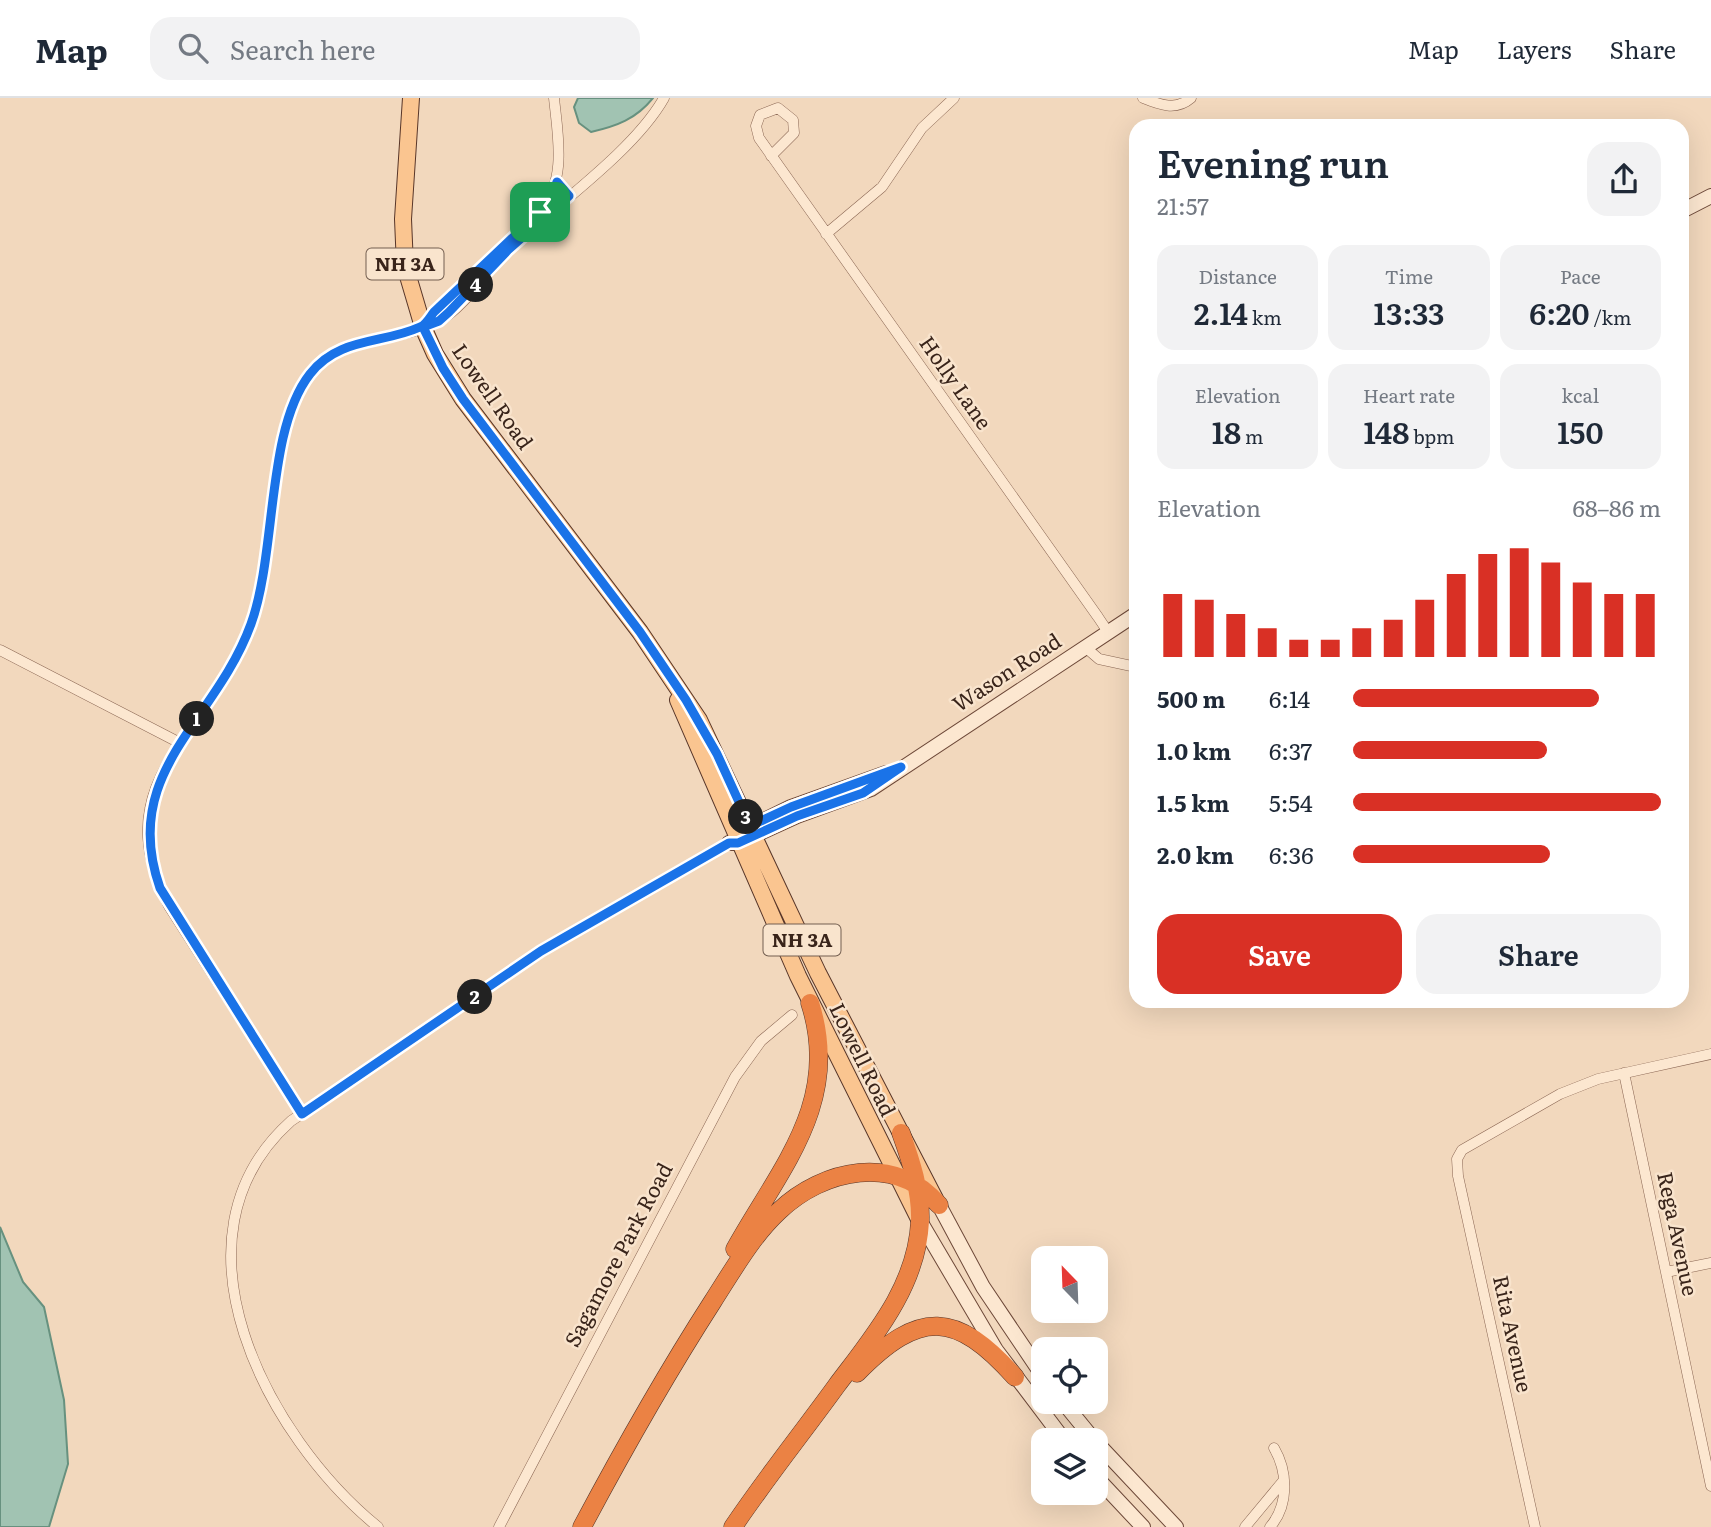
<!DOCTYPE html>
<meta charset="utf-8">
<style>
body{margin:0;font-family:Literata,serif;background:#f2f2f3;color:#1f2937;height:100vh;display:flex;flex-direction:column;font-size:26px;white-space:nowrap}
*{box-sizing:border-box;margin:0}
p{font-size:23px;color:#747a83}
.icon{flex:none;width:38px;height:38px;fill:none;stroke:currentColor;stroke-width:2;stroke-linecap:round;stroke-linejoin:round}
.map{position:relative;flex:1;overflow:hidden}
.panel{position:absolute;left:1129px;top:21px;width:560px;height:889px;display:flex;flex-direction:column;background:#fff;border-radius:21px;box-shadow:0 7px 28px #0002}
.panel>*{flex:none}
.needle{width:46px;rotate:337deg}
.fabs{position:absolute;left:1031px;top:1148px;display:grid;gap:14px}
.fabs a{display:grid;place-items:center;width:77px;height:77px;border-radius:14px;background:#fff;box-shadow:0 7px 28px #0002;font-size:35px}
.pin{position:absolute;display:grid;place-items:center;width:60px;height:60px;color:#fff;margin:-30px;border-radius:14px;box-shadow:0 4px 10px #0006}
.km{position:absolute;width:35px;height:35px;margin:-18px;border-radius:50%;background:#222;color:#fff;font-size:19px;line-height:35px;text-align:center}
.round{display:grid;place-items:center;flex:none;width:74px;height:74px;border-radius:21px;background:#f2f2f3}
.head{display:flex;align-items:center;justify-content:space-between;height:119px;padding:0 28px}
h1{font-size:38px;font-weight:600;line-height:52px}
.metrics{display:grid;grid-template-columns:repeat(3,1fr);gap:10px;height:119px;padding:7px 28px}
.metrics div{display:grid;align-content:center;border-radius:18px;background:#f2f2f3;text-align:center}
.metrics b{font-size:30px;font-weight:600}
.metrics small{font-size:19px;font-weight:400}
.metrics p{font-size:19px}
.chart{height:196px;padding:14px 28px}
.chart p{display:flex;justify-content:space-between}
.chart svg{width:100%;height:126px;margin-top:7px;stroke:#d93025;stroke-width:6}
.cta{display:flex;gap:14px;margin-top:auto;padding:14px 28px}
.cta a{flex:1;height:80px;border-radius:21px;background:#d93025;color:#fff;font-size:28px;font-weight:600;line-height:80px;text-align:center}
.cta a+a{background:#f2f2f3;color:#1f2937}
ul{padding:0 28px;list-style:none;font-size:23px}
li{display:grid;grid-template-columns:112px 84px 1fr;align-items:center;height:52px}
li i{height:18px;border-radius:9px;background:#d93025}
header{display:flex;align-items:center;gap:42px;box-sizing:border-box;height:98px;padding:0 35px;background:#fff;border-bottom:2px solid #e0e1e3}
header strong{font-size:33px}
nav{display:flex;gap:38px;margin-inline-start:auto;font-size:24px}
.search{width:490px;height:63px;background:#f2f2f3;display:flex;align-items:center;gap:18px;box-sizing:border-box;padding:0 24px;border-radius:21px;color:#747a83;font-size:26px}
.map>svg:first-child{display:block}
.water{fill:#a1c3b2;stroke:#67917f;stroke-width:2}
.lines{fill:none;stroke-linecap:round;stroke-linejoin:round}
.street-casing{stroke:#8b6754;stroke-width:11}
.secondary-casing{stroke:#6d4838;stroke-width:16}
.primary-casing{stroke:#583629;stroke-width:18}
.highway-casing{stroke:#583629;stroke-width:19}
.street{stroke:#fce7d0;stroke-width:10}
.secondary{stroke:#fce7d0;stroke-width:14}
.primary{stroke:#fac590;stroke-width:16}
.highway{stroke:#eb8244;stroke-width:18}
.route-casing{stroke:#fff;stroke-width:14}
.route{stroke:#1a73e8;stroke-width:9}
.labels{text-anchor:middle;stroke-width:5;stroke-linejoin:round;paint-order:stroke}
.shield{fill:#f9e4cd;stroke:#735e50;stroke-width:2}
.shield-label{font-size:19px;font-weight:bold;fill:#39241a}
.street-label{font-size:21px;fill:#39241a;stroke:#f9e4cd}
</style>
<header>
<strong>Map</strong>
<div class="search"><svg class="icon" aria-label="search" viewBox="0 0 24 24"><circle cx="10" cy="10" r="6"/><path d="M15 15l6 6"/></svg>Search here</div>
<nav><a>Map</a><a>Layers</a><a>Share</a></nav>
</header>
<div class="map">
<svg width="1711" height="1429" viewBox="0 0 1711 1429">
<rect width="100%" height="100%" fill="#f2d8bd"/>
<path class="water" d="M578 0H653C636 21 617 28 591 34L579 25 574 9Z
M0 1129 23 1184 44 1209 64 1302 68 1366 49 1429H0Z"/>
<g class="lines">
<defs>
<path id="street" d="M1143 0C1160 7 1176 13 1191 0
M771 58 794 35 793 22 778 10 760 17 756 28 759 40 1098 519 1108 534
M826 136 882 89 922 30 954 0
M423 228 434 213 540 114C567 82 558 39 554 0
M1085 549 1099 561 1136 569
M0 552 180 645
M1624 975 1711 1388
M302 1016 169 808C154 778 143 745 150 711 157 672 186 638 208 606 229 574 247 543 257 506 275 441 269 314 316 268 351 235 400 245 439 223 467 207 486 173 509 151 555 108 634 53 664 0
M1666 1174 1711 1165
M378 1429C267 1339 161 1139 291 1023L550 848 729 745
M499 1429 735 979 761 943 792 917
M1245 1429 1284 1382
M1270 1429C1289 1407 1288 1374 1274 1350
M1535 1429 1458 1078 1457 1061 1462 1052 1560 996 1598 981 1711 956"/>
<path id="secondary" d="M1682 113 1711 98
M740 734 791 709 886 675
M729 745H738L797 718 871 691 1136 516
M939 1107 983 1189 1043 1278
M920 1123 996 1252 1064 1342
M1063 1304 1094 1342
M1096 1344 1176 1429
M1096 1379 1143 1429"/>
<path id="primary" d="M411 0 403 121 405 168 423 229 435 256 463 301 640 534 699 622 818 875 935 1101
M678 602 798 878 920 1123"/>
<path id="highway" d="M735 1151C780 1070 842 1004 810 905
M857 1275C920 1211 956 1213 1015 1279
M582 1429C623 1352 666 1276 713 1203 733 1172 752 1138 779 1113 823 1071 896 1055 939 1107
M733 1429C766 1380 803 1334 837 1287 874 1238 917 1188 920 1123 921 1093 911 1063 901 1035"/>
</defs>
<use href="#street" class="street-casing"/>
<use href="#secondary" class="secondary-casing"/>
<use href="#primary" class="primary-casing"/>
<use href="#highway" class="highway-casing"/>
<use href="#street" class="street"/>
<use href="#secondary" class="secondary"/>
<use href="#primary" class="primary"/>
<use href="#highway" class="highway"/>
</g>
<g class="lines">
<defs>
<path id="route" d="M540 114 434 214C430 219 426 227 420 229 383 246 338 239 310 276 266 332 277 454 251 526 215 625 119 674 160 790L302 1016 541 853 729 745H738L797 718 863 695 901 669 791 709 750 728 717 656 686 602 640 534 463 301 443 270 423 229 439 223 449 214 508 152 569 98 557 84 553 96 540 114"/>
</defs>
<use href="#route" class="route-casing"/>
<use href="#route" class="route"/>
</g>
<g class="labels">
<g class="shield">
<rect x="366.5" y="150.5" width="77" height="31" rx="5"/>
<rect x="763.5" y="826.5" width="77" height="31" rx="5"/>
</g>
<g class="shield-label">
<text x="405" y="173">NH 3A</text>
<text x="802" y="849">NH 3A</text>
</g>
<g class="street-label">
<text transform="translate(955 285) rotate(55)" y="7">Holly Lane</text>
<text transform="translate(492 299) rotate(55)" y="7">Lowell Road</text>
<text transform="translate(1007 575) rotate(-33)" y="7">Wason Road</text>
<text transform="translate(862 962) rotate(64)" y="7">Lowell Road</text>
<text transform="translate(1677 1136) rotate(78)" y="7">Rega Avenue</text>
<text transform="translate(619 1157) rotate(-62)" y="7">Sagamore Park Road</text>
<text transform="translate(1512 1236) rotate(78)" y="7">Rita Avenue</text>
</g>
</g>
</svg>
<div class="fabs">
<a><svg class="needle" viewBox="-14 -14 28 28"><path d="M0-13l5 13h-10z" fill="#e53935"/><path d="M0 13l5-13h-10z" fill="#747a83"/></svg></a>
<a><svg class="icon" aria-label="locate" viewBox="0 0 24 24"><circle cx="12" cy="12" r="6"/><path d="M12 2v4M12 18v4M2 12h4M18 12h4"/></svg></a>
<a><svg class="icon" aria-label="layers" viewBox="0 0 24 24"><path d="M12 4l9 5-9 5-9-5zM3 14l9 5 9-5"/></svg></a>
</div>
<div class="pin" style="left:540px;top:114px;background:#1e9e55"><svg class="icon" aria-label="arrive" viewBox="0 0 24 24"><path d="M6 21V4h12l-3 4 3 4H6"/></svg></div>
<b class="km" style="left:197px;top:621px">1</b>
<b class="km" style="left:475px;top:899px">2</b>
<b class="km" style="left:746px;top:719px">3</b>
<b class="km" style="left:476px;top:187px">4</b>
<section class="panel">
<div class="head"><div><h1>Evening run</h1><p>21:57</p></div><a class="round"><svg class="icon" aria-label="share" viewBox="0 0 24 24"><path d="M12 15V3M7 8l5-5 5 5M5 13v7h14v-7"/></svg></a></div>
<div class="metrics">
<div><p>Distance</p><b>2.14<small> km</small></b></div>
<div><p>Time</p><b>13:33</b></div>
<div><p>Pace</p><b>6:20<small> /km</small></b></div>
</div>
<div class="metrics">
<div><p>Elevation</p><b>18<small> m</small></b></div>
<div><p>Heart rate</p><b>148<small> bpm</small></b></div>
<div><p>kcal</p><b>150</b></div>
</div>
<div class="chart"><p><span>Elevation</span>68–86 m</p>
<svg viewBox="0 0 160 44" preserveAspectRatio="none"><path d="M5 44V22M15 44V24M25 44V29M35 44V34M45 44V38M55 44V38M65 44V34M75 44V31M85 44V24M95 44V15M105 44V8M115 44V6M125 44V11M135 44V18M145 44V22M155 44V22"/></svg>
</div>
<ul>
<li><b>500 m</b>6:14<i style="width:80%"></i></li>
<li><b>1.0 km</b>6:37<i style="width:63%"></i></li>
<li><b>1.5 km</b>5:54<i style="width:100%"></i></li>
<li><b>2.0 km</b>6:36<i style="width:64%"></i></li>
</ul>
<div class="cta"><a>Save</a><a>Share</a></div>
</section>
</div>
